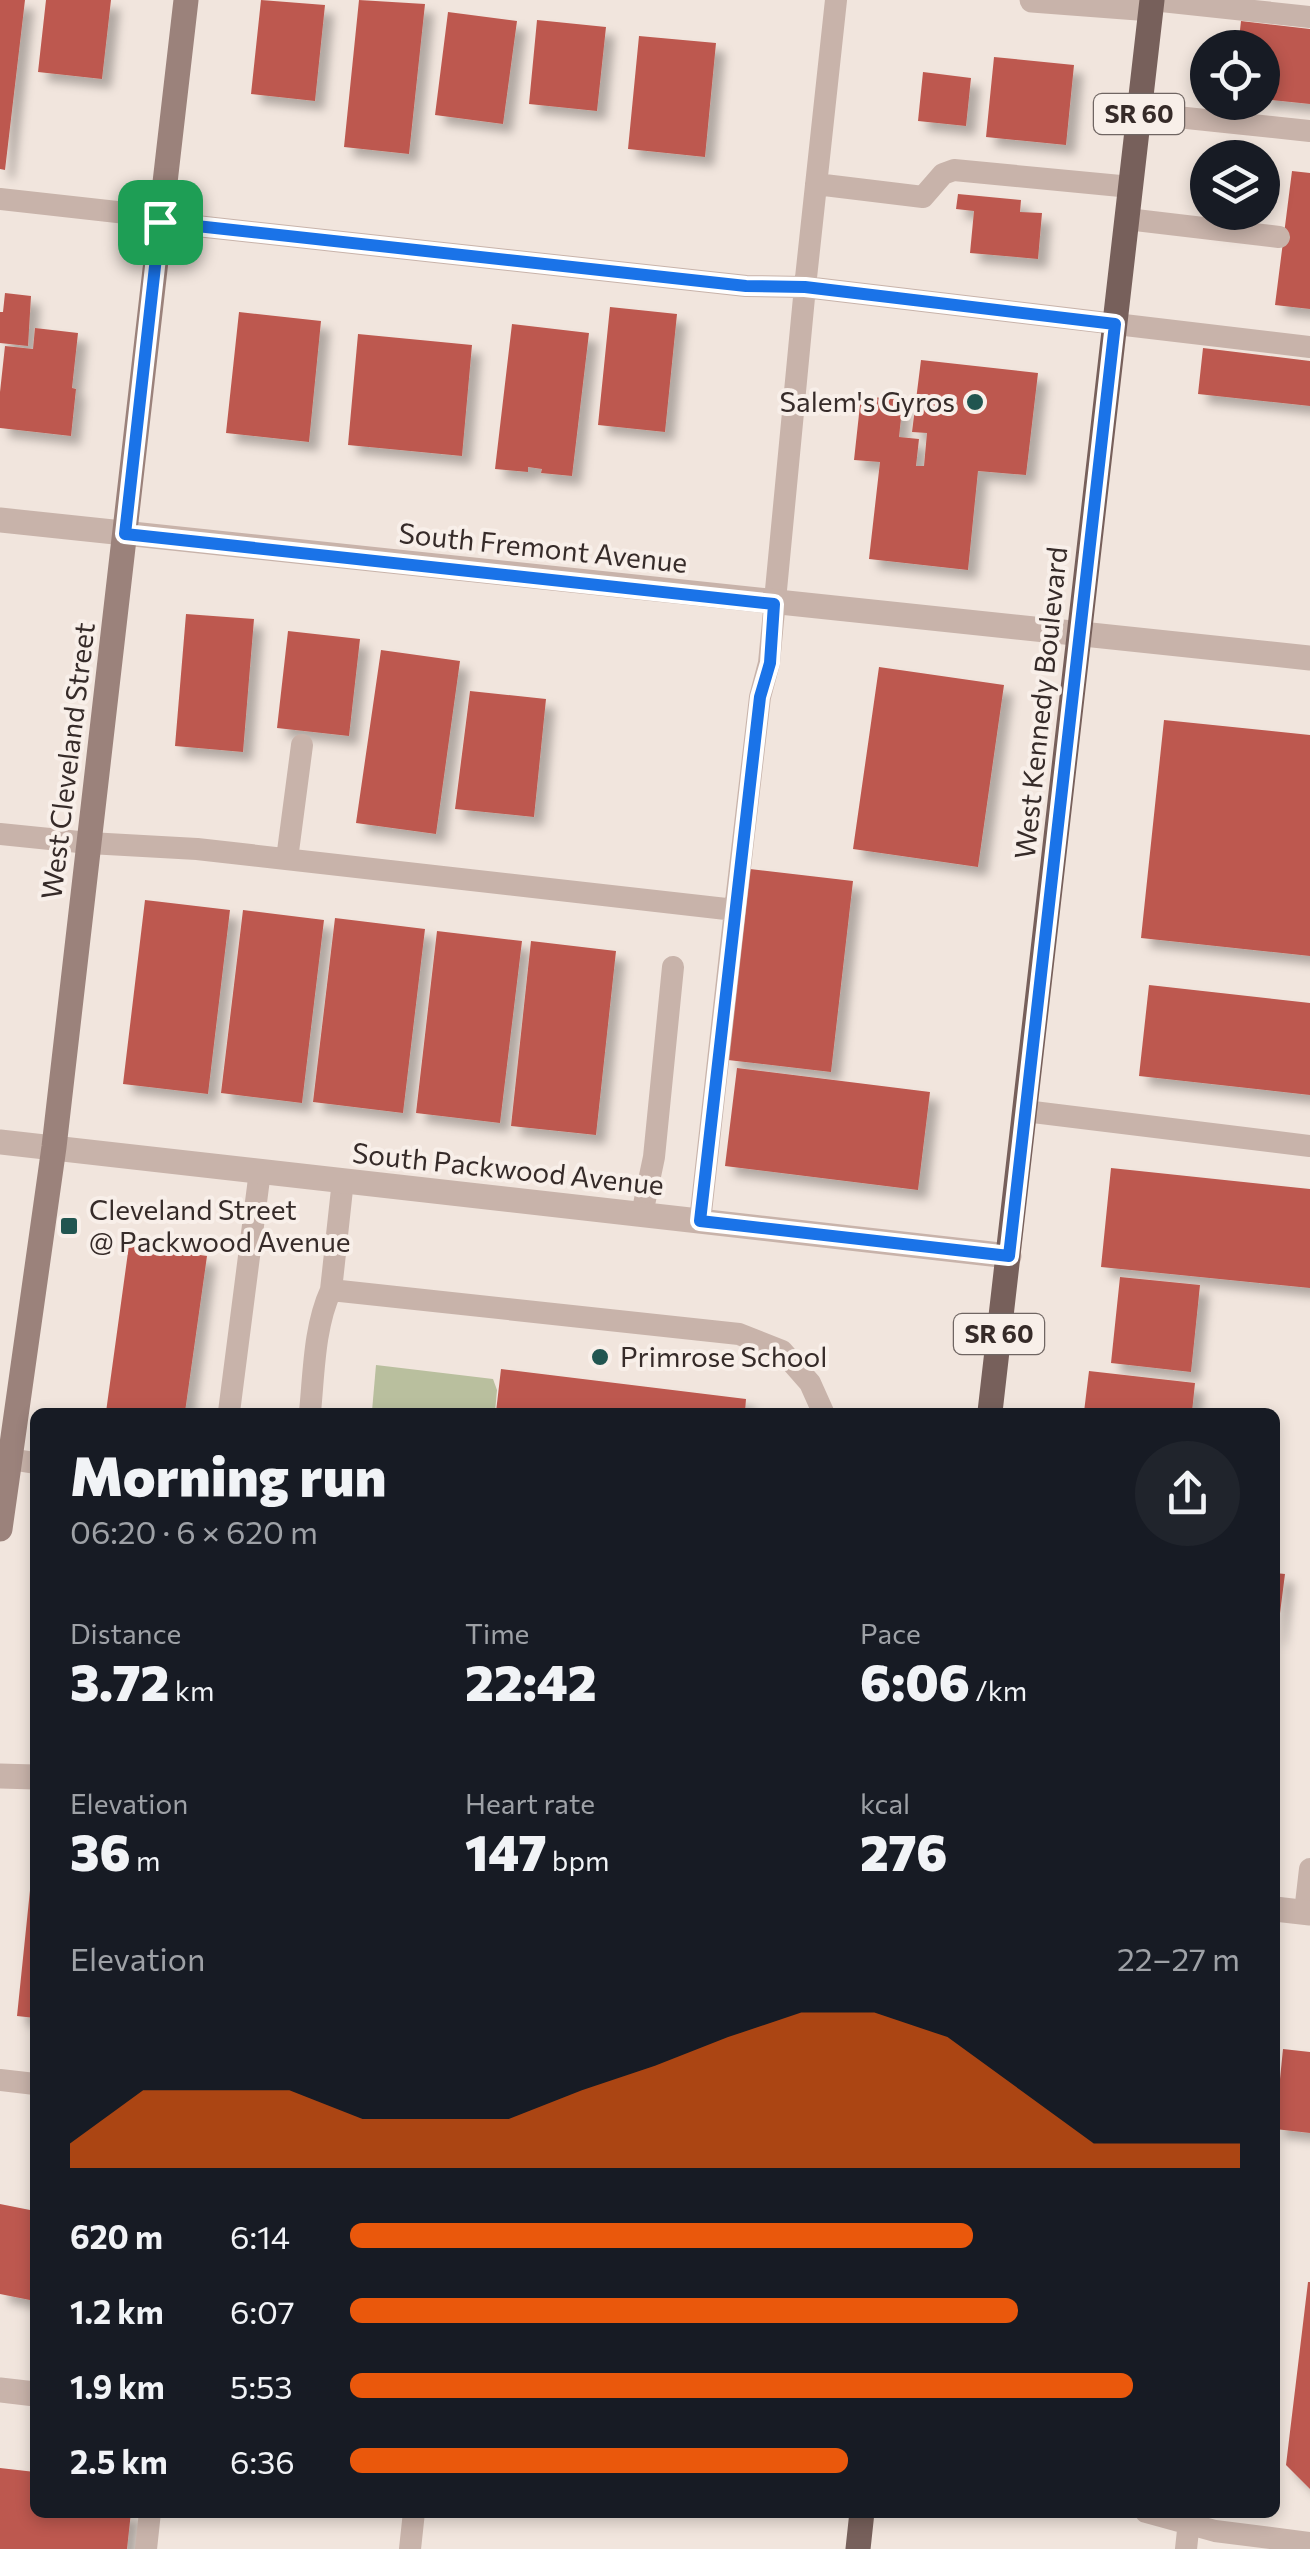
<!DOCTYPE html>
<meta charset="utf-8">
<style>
body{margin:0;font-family:Commissioner,sans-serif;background:#20242c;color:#f1f3f6;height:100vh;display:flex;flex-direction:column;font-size:38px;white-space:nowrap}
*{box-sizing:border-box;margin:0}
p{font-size:32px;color:#9ea1a6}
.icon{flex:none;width:55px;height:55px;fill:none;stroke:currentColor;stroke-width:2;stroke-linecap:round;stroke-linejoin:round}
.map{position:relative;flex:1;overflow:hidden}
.panel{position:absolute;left:30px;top:1408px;width:1250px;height:1110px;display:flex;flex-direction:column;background:#171b24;border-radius:15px;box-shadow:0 5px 15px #0003}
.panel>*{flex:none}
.buttons{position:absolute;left:1190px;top:30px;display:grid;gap:20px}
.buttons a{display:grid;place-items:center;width:90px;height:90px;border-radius:50%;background:#171b24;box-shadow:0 5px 15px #0003;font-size:50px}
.pin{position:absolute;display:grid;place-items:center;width:85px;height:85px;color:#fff;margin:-42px;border-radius:20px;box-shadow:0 5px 15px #0006}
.round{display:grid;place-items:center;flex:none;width:105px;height:105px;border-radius:52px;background:#20242c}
.summary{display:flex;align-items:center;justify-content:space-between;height:170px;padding:0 40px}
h1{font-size:55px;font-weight:800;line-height:75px}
.stats{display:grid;grid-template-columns:repeat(3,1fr);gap:15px;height:170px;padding:10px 40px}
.stats div{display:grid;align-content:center}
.stats b{font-size:50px;font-weight:800}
.stats small{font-size:28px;font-weight:400}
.stats p{font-size:28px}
.chart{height:280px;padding:20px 40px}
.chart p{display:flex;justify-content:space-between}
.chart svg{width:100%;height:180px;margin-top:10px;fill:#ea580c;opacity:.7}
ul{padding:0 40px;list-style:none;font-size:32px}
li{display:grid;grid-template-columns:160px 120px 1fr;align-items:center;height:75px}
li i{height:25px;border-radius:12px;background:#ea580c}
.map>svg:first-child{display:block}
.green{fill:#b9bf9e}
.building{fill:#bd594f;filter:url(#shadow)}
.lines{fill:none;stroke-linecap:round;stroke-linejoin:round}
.service{stroke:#c8b3aa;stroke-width:22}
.minor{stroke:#c8b3aa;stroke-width:25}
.tertiary{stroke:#c8b3aa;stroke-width:25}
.secondary{stroke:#9b827b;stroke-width:25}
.primary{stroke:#77605b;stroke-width:25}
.route-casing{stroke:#fff;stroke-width:20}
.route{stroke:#1a73e8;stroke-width:12}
.poi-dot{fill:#215550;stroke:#f8efe9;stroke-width:4}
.labels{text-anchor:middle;stroke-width:8;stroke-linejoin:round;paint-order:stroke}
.shield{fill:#f8efe9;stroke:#706663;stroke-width:2.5}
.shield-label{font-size:25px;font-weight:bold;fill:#362b29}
.poi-label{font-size:28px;fill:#362b29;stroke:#f8efe9;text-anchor:start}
.street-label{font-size:28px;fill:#362b29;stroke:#f8efe9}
</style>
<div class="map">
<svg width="1310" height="2549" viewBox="0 0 1310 2549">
<defs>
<filter id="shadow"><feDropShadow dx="9" dy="9" stdDeviation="5" flood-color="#0004"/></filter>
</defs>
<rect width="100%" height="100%" fill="#f1e5dd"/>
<path class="green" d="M376 1365 493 1379 497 1390 495 1412H374L372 1411Z"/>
<path class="building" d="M0 0H25L5 170 0 169Z
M46 0H111L102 79 38 72Z
M261 0 325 5 315 101 251 94Z
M359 0 425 4 409 154 344 147Z
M448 12 517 21 503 124 435 115Z
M537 20 606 27 597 111 529 104Z
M1241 21 1310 29V104L1262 99V48H1238Z
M639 36 716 43 705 157 628 149Z
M994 57 1074 65 1066 145 986 137Z
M923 72 971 78 966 126 918 121Z
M1292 171 1310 173V309L1275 305Z
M958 194 1021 200 1020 212 1042 213 1038 259 970 253 974 211 956 209Z
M5 293 31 296 28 346 0 343V312H3Z
M610 307 677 314 665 432 598 425Z
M239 312 321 321 309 442 226 433Z
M512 324 589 333 572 476 541 473 542 469 528 467V472L495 469Z
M35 328 78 333 72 388 76 389 71 436 0 428V392L5 346 33 349Z
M358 334 472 345 462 456 348 445Z
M1203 348 1310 361V406L1198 394Z
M921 360 1038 373 1026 475 978 471 968 570 869 559 880 462 854 460 861 396 903 400 899 437 919 439 916 466H924L927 433 912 432Z
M186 614 254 619 243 752 175 746Z
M288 631 360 639 349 736 277 728Z
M381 650 460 661 436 834 356 823Z
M879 667 1004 685 978 867 853 849Z
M470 691 546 699 534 817 455 809Z
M1164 720 1310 735V956L1141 938Z
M750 869 853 881 831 1072 728 1060Z
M145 900 230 910 208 1094 123 1084Z
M243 910 324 920 302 1103 221 1093Z
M335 918 425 929 403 1113 313 1102Z
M437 931 522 941 500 1123 416 1113Z
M531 941 616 951 596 1135 511 1126Z
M1149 985 1310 1003V1095L1139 1076Z
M737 1068 930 1092 918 1190 725 1166Z
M1111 1168 1310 1189V1288L1101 1267Z
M129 1245 207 1256 185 1412H106Z
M1120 1277 1200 1285 1191 1372 1111 1363Z
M501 1369 746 1399 745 1412H496Z
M1089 1371 1195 1383 1192 1412H1084Z
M1275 1573 1285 1574 1277 1637H1275Z
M32 1871H35V2018L17 2016Z
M1283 2049 1310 2052V2133L1275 2129Z
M0 2204 35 2211V2301L0 2294Z
M1308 2282H1310V2489L1286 2465Z
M0 2468 35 2472V2512H131L127 2549H0Z"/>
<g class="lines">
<path class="service" d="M1152 0 1310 17
M1139 113 1310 131
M816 184 923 197 943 174 954 170 1131 187
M0 199 162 217
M1127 219 1279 237
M160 222 746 286 805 287 1310 347
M0 834 89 843 197 849 735 910 760 697 769 663 805 287 836 0
M287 859 302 745
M1025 1111 1310 1146
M343 1180 331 1290 739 1334 782 1351 810 1383 823 1412
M642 1214 654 1157 673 967
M700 1221 735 910
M229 1412 260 1171
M310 1412C314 1372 314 1327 331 1290
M10 1459 35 1463
M1305 1912 1310 1869
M0 2080 35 2084
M1146 2512 1215 2531 1310 2543
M146 2549 150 2512
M410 2549 414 2512
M1186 2549 1190 2512"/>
<path class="minor" d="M1032 0 1151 9
M0 520 1310 658
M0 1142 1009 1256
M0 1776 35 1777
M0 2390 35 2394"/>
<path class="tertiary" d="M1275 1909 1310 1913"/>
<path class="secondary" d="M0 1529 54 1147 186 0"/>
<path class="primary" d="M990 1412 1152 0
M858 2549 862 2512"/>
</g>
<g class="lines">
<defs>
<path id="route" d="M160 222 746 286 805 287 1115 324 1009 1256 700 1221 760 697 770 663 774 604 125 534Z"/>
</defs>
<use href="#route" class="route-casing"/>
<use href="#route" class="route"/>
</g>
<g class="poi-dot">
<circle cx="975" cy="402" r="10"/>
<rect x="59" y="1216" width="20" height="20" rx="5"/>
<circle cx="600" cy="1357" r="10"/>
</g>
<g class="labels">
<g class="shield">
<rect x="1094" y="94" width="90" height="40" rx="8"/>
<rect x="954" y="1314" width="90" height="40" rx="8"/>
</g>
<g class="shield-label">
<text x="1139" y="123">SR 60</text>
<text x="999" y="1343">SR 60</text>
</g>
<g class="poi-label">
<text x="955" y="412" text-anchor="end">Salem's Gyros</text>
<text x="89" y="1220">Cleveland Street<tspan x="89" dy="32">@ Packwood Avenue</tspan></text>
<text x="620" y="1367">Primrose School</text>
</g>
<g class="street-label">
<text transform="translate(543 548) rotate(6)" y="10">South Fremont Avenue</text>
<text transform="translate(1041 703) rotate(-84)" y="10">West Kennedy Boulevard</text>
<text transform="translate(68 761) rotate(-83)" y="10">West Cleveland Street</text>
<text transform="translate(508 1169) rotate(6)" y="10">South Packwood Avenue</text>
</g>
</g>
</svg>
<div class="buttons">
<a><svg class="icon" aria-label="locate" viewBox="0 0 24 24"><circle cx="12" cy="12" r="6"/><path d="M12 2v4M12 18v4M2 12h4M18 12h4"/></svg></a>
<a><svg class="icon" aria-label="layers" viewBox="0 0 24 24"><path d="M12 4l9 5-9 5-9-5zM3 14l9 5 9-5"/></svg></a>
</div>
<div class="pin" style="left:160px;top:222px;background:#1e9e55"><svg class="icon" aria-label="arrive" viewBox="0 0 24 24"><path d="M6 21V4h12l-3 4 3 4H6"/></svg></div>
<section class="panel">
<div class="summary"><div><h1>Morning run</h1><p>06:20 · 6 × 620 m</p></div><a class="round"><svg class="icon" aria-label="share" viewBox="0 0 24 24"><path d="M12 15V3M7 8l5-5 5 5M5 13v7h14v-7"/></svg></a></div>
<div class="stats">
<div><p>Distance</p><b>3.72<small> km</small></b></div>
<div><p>Time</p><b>22:42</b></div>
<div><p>Pace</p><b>6:06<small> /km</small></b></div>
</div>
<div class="stats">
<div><p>Elevation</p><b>36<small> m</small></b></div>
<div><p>Heart rate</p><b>147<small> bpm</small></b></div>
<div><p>kcal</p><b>276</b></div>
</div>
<div class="chart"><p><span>Elevation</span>22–27 m</p>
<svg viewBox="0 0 160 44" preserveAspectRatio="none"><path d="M0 44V38L10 25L20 25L30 25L40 32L50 32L60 32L70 25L80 19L90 12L100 6L110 6L120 12L130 25L140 38L150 38L160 38V44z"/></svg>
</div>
<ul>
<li><b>620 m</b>6:14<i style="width:70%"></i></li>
<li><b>1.2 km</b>6:07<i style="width:75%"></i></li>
<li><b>1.9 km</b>5:53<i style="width:88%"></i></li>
<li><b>2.5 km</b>6:36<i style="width:56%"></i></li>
</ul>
</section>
</div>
